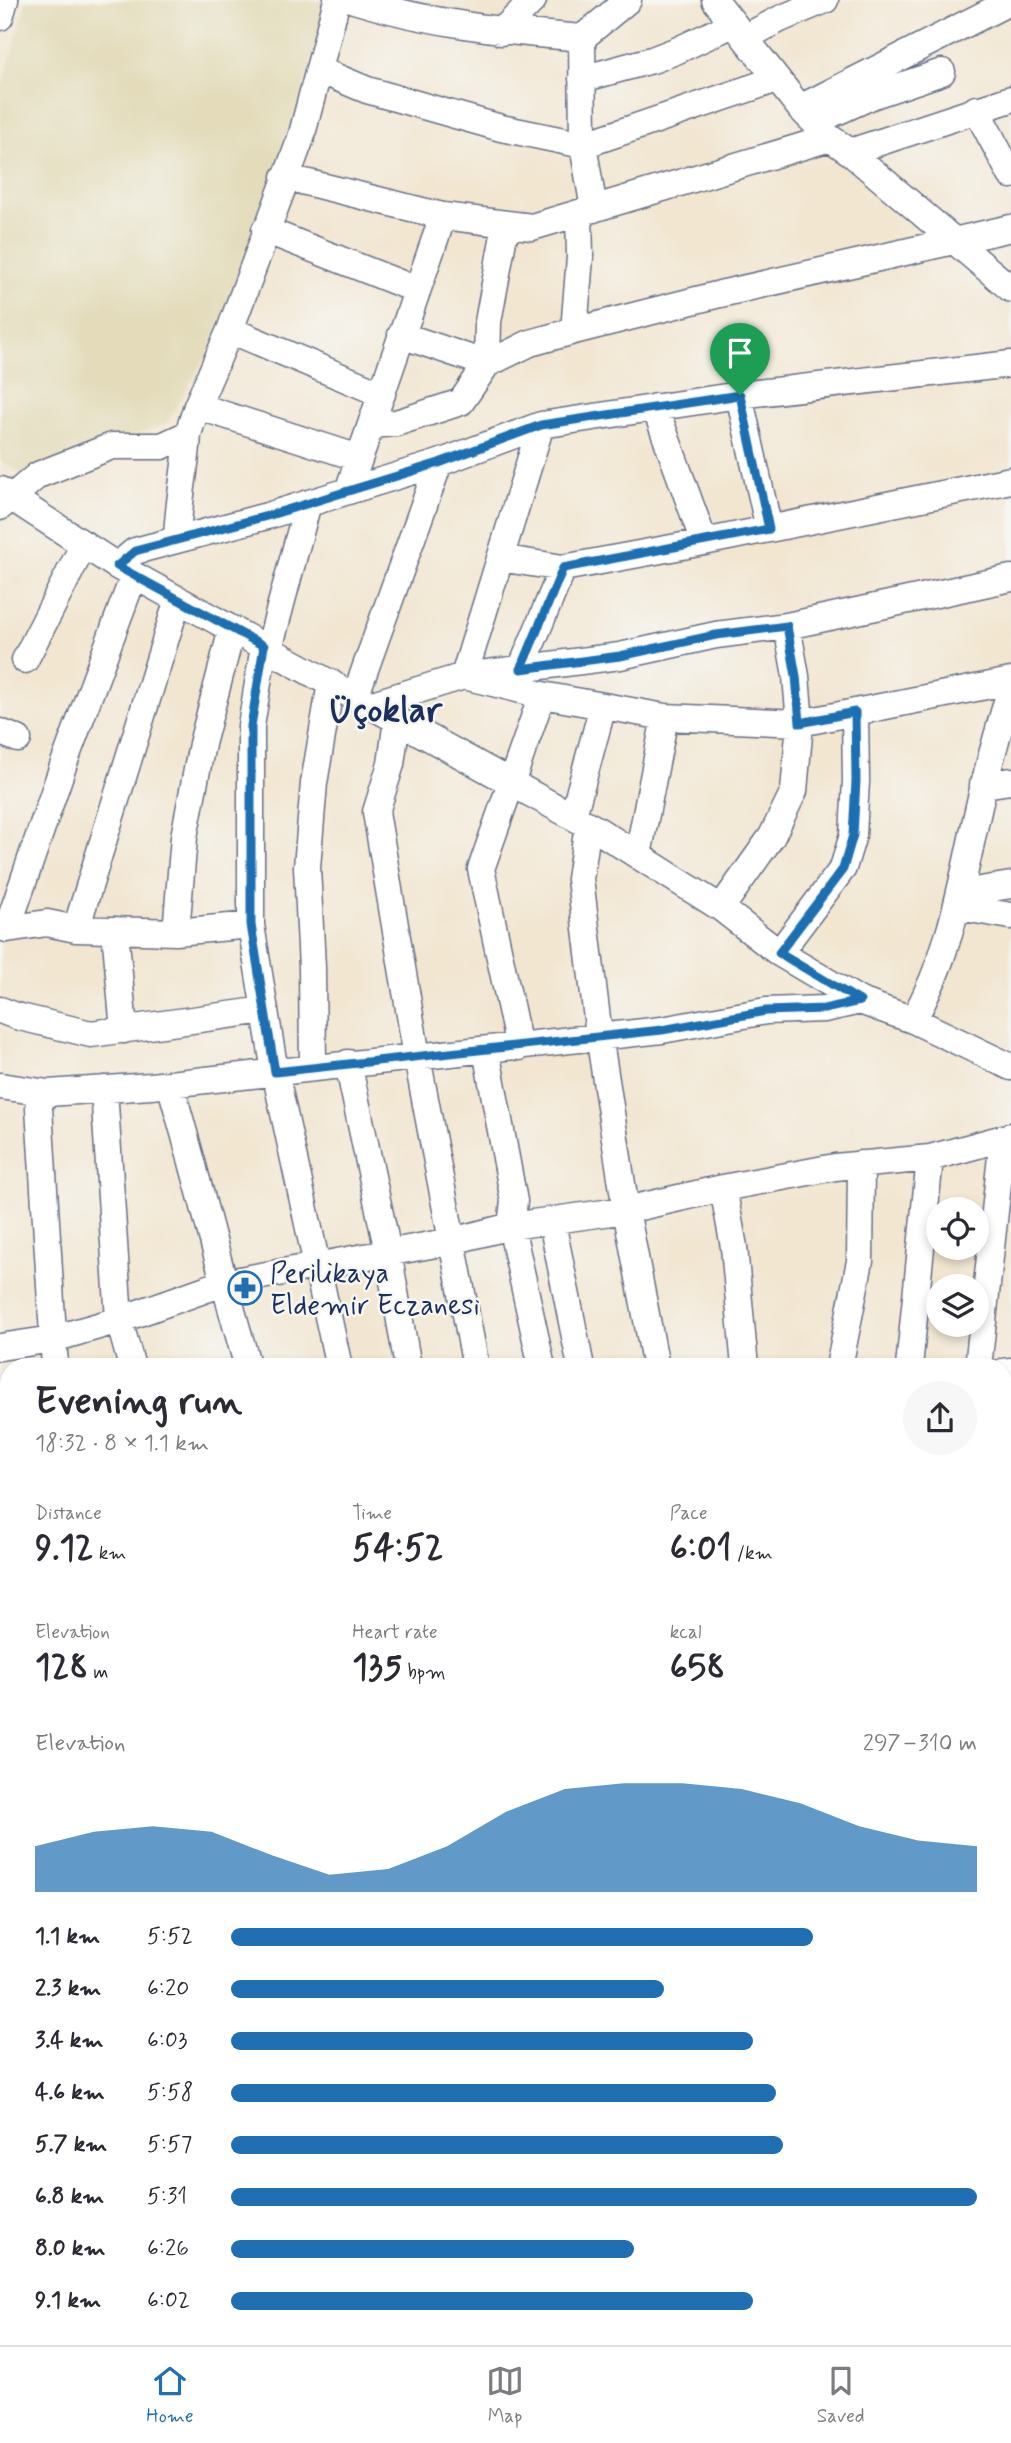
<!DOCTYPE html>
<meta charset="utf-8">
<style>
body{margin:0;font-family:Mynerve,sans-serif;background:#f7f7f7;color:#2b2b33;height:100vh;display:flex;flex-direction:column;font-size:26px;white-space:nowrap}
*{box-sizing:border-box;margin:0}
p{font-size:23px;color:#7c7c81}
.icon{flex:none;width:38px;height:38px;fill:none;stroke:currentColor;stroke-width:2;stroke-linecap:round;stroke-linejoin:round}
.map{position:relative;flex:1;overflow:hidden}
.side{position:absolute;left:0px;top:1358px;width:1012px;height:987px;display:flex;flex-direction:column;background:#fff;border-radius:28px 28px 0 0;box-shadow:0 4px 10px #0003}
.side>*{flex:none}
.controls{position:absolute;left:926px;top:1197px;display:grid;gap:14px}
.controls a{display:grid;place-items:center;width:63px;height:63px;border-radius:50%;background:#fff;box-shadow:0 4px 10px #0003;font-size:35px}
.pin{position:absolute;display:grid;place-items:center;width:60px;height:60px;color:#fff;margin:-72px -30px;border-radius:50% 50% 50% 0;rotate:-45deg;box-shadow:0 0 7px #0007}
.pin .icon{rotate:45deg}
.round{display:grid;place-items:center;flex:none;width:74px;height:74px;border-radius:37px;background:#f7f7f7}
.summary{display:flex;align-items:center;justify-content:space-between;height:119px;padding:0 35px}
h1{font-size:38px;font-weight:700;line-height:52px}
.figures{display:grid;grid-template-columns:repeat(3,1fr);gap:10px;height:119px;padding:7px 35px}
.figures div{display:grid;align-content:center}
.figures b{font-size:35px;font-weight:700}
.figures small{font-size:19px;font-weight:400}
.figures p{font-size:19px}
.chart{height:196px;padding:14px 35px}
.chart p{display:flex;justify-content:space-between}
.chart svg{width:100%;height:126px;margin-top:7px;fill:#1f6fb2;opacity:.7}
ul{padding:0 35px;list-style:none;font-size:23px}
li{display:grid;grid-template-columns:112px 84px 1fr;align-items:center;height:52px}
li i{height:18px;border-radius:9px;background:#1f6fb2}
.dock{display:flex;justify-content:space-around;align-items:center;height:98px;border-top:2px solid #e1e1e2;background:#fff;font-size:19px;color:#7c7c81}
.dock a{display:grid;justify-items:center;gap:4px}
.dock .selected{color:#1f6fb2}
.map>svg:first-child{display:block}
.built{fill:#e3dbba}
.industrial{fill:#c6c5b8}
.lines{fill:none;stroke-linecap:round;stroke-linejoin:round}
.minor-casing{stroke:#666f86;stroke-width:29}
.major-casing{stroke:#666f86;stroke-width:36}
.minor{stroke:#fff;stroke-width:26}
.major{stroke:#fff;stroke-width:33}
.route-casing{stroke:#fff;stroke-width:14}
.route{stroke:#1f6fb2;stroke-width:9}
.labels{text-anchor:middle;stroke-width:5;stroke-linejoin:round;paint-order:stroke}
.poi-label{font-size:28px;fill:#1b2f5e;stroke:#f6f6f2;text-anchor:start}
.district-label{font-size:35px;font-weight:bold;fill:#1b2f5e;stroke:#f6f6f2}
</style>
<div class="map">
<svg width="1011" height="2345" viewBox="0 0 1011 2345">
<rect width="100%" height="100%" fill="#f6f6f2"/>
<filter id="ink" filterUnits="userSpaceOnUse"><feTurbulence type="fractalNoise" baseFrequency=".0143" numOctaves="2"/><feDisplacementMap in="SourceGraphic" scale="14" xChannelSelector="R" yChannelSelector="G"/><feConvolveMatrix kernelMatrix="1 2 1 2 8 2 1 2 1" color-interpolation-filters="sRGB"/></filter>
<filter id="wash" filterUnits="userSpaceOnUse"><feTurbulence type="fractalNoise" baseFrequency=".00686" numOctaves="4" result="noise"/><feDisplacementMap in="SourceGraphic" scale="28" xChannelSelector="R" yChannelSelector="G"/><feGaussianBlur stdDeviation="1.57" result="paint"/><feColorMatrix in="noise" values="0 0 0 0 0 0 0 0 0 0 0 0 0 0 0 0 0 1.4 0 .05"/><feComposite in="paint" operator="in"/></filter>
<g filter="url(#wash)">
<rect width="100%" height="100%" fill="#f2e6d1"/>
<path class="built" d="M27 0H328L287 148 211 347 167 423 24 475 0 460V93Z"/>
<path class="industrial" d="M1003 1371H1011V2345H0V1654L9 1651V2336H1003Z"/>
</g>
<g filter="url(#ink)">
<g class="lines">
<defs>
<path id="minor" d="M354 0C428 23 505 32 582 38L628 0
M715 0 800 108 830 138 850 152 1011 289
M0 17 5 0
M501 32 533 0
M746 37 780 19 825 0
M582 38 583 145 594 209
M319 70 367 90 501 128 583 145 777 79
M582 79 652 60 678 50 733 24
M800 108 1011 1
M976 109 1011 175
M814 122 874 95 942 72
M850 152 1011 99
M285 177 443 216 532 227 830 138
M265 230 417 290
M230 330 382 394
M574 331 580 257 579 214
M401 335 487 364 530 343 574 331 720 294 1011 228
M739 395 769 529
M197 406 359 458
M655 407 704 542
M371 425 396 423 461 402 487 364 488 322 506 224
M541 425 464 676 542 695 665 717 800 723 1011 681
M0 490 117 566 599 831 721 908 779 953 860 1001 913 1020 1011 1067
M348 491 443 216
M0 507 38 475 112 446H162L188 434 197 406 230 330 301 138 337 0
M177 539C178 503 186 469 188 434
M500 558 563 568 704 542 1011 480
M117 566 135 551 267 516 439 463 541 425 739 395 1011 364
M264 646 251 726V925L275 1072 339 1367
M269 649 308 503
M25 660 84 544
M521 669 563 568
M355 697 439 463
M369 705 464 676 620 656 716 635 787 626 1011 578
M397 720 391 764 376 812 417 1057 476 1367
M0 732 18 739
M983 785 1011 781
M573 816 603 706
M588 825 580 879 599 1035 626 1210 656 1367
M638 855 665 717
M962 893 1011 885
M958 907 1011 916
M721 908 772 836 794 791 800 723 796 676 787 626
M0 927 7 929 47 923 76 929 176 932 251 925
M7 929 63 766 134 575
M76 929 178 599
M115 930 124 1030
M176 932 184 837 202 744 232 629
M779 953 843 868 853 835 856 781 855 712
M0 1010 16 1016 91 1034 265 1010
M913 1020C955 947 964 866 984 785 992 752 1002 720 1011 687
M519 1047 481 869 542 695
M486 1050 514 1201 511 1226 542 1367
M348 1063 388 1252 408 1367
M313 1067 312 968 307 867 314 783 331 683
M170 1084C198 1178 220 1273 248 1367
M0 1086 48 1093 151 1086 662 1030 766 1011 824 1009 860 1001
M104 1089 119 1320 132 1367
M38 1092 55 1367
M723 1188 734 1247 745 1367
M552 1222 581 1367
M0 1347 53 1339 119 1320 223 1283 452 1241 511 1226 626 1210 723 1188 835 1167 930 1158 1011 1136
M839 1367 860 1261 861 1164
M909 1367 930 1158
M978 1367 1003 1138
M1003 1372 1011 1371
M1003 1503 1011 1504
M0 1515 9 1618
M0 1661 9 1658
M1003 1666 1011 1667
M0 1741 9 1755
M1003 1859H1011
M0 1984 9 1985
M0 2279 6 2238
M1003 2323 1011 2324
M144 2345V2336
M273 2345 274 2336
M444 2345V2336
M820 2345 822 2336"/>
<path id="major" d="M0 2018 9 2019
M0 2049H9
M1003 2104 1011 2105
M1003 2138 1011 2139"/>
</defs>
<use href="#minor" class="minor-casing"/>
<use href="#major" class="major-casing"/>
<use href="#minor" class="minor"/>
<use href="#major" class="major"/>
</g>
</g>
<g class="lines" filter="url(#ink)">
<defs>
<path id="route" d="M740 395 769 529 563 568 521 669 620 656 716 635 787 626 796 676 800 723 855 712 856 781 853 835 843 869 779 953 860 1001 824 1009 766 1011 662 1030 275 1072 251 925V726L264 646 117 566 135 551 267 516 439 463 541 425Z"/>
</defs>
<use href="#route" class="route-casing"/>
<use href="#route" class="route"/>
</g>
<defs>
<symbol id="pharmacy-ring" viewBox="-11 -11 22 22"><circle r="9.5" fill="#f6f6f2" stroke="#1f6fb2" stroke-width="1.5"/><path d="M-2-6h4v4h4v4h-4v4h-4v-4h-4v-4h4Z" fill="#1f6fb2"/></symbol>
</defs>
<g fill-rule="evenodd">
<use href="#pharmacy-ring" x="226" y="1269" width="38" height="38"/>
</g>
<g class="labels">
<g class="poi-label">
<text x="270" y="1282">Perilikaya<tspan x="270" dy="32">Eldemir Eczanesi</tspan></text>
</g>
<g class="district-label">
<text x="385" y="721">Üçoklar</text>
</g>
</g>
</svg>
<div class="controls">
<a><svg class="icon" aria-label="locate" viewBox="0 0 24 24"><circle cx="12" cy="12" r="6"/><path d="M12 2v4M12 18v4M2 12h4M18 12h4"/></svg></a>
<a><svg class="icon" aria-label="layers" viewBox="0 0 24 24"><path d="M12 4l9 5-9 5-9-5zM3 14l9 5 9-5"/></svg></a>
</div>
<div class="pin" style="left:740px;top:395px;background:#1e9e55"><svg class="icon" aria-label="arrive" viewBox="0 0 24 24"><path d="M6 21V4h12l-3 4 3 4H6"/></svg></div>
<section class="side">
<div class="summary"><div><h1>Evening run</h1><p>18:32 · 8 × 1.1 km</p></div><a class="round"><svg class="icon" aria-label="share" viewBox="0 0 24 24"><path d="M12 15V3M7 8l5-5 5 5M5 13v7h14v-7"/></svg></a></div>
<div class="figures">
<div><p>Distance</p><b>9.12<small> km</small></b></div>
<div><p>Time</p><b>54:52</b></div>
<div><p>Pace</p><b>6:01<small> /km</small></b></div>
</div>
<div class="figures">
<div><p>Elevation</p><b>128<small> m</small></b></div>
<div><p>Heart rate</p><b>135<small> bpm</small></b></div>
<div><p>kcal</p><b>658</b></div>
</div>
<div class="chart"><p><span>Elevation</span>297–310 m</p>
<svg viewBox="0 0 160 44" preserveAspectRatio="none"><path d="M0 44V28L10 23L20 21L30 23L40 31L50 38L60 36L70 28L80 16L90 8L100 6L110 6L120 8L130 13L140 21L150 26L160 28V44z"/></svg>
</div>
<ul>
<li><b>1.1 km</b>5:52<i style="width:78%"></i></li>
<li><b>2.3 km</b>6:20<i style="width:58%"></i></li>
<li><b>3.4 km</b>6:03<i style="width:70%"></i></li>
<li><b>4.6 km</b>5:58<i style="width:73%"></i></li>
<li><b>5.7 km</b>5:57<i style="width:74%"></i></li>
<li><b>6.8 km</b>5:31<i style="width:100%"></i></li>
<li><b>8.0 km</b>6:26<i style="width:54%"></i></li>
<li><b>9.1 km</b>6:02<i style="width:70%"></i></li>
</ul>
</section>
</div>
<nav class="dock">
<a class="selected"><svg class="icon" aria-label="home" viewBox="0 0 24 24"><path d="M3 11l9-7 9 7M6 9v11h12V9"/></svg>Home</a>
<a><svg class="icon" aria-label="map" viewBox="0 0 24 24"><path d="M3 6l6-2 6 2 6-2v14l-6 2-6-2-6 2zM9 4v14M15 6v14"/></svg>Map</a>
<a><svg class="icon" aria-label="saved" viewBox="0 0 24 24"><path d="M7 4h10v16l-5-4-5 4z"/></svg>Saved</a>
</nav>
